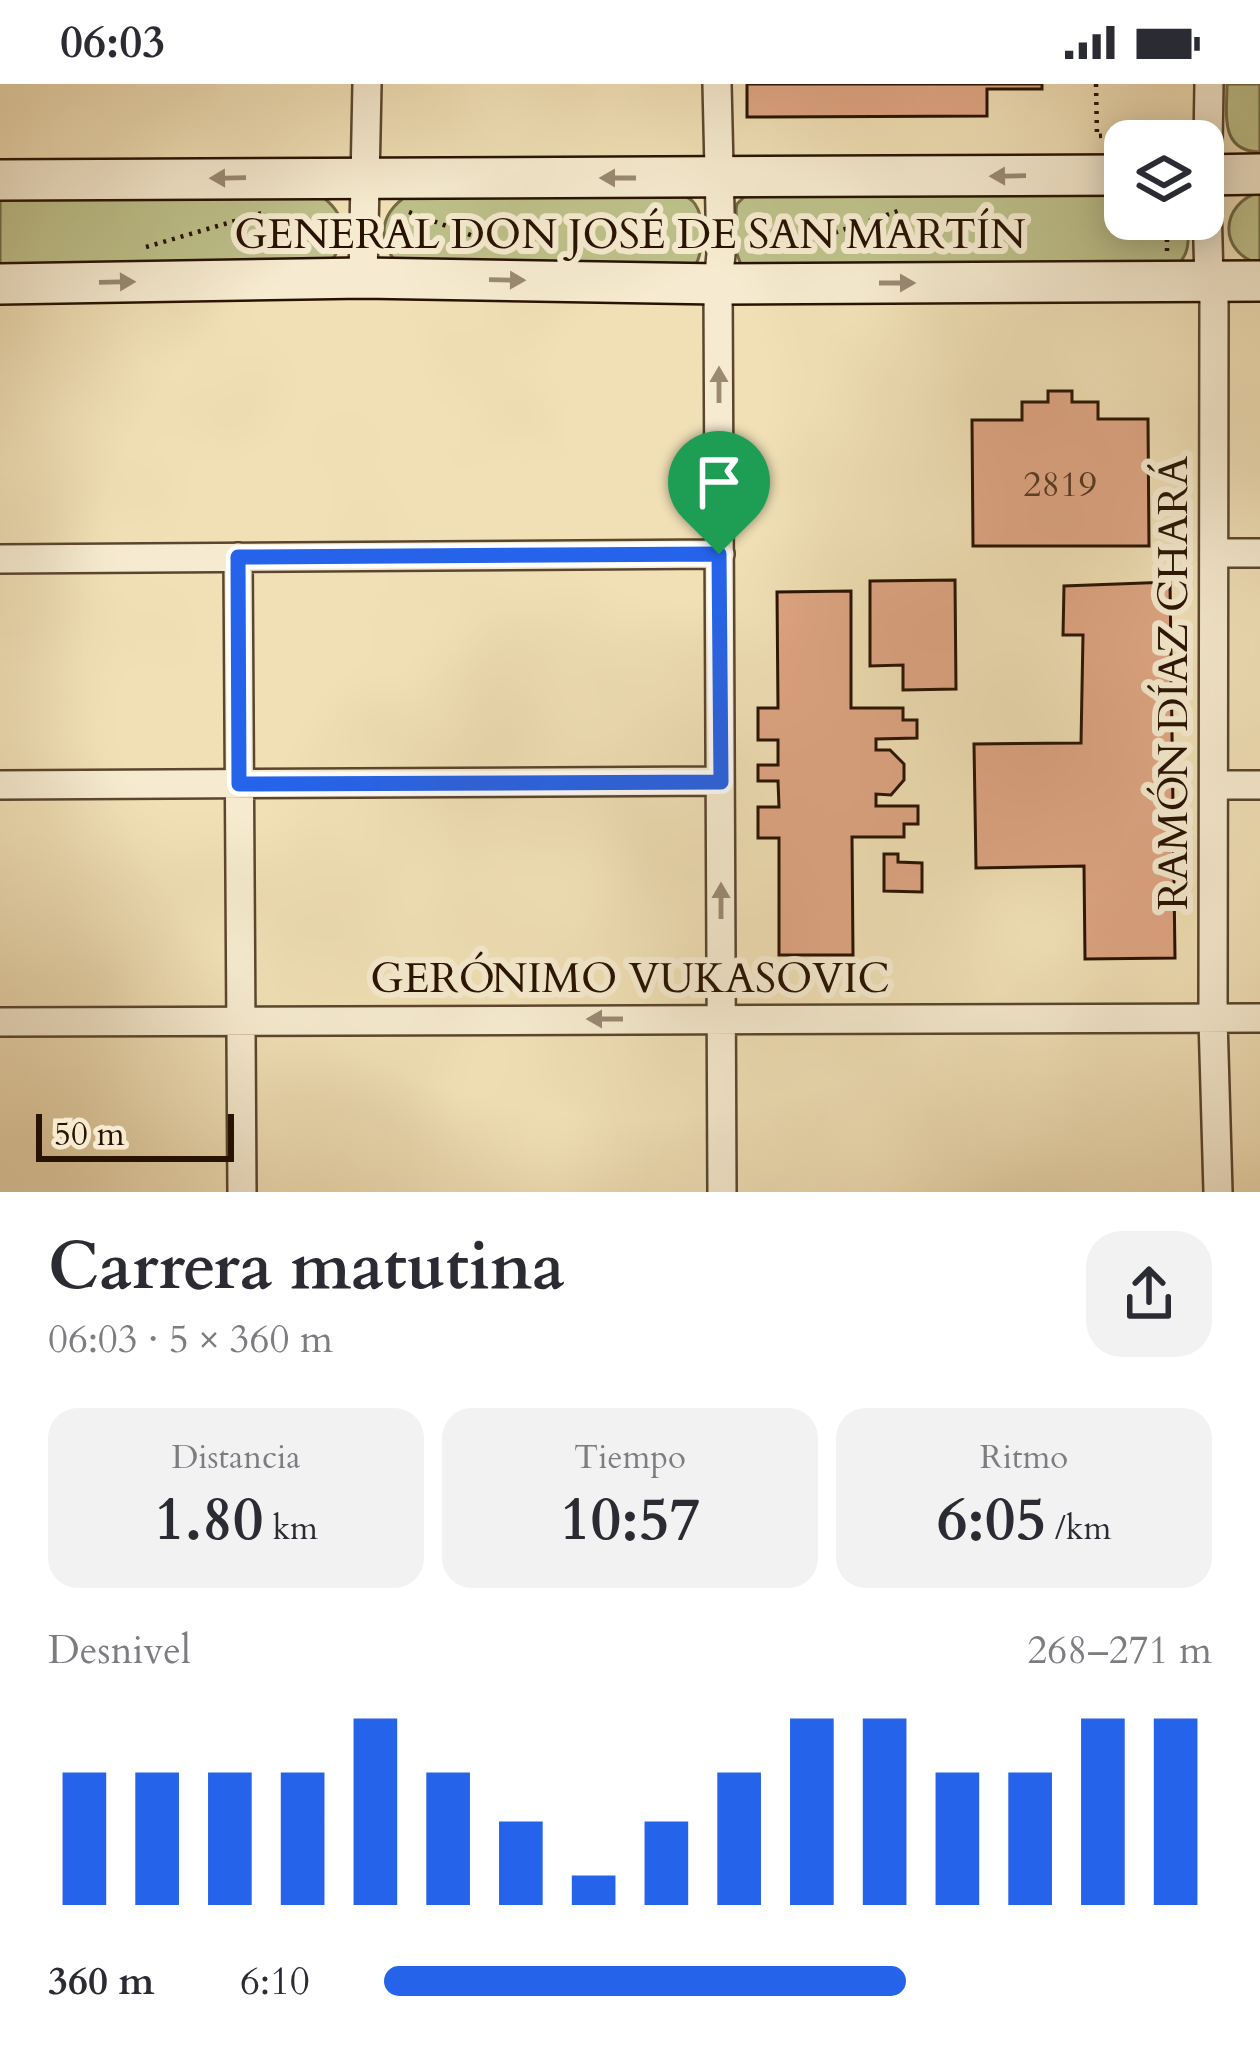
<!DOCTYPE html>
<html lang="es">
<meta charset="utf-8">
<style>
body{margin:0;font-family:Cardo,serif;background:#f2f2f3;color:#2b2b33;height:100vh;display:flex;flex-direction:column;font-size:45px;white-space:nowrap}
*{box-sizing:border-box;margin:0}
p{font-size:39px;color:#7c7c81}
.icon{flex:none;width:66px;height:66px;fill:none;stroke:currentColor;stroke-width:2;stroke-linecap:round;stroke-linejoin:round}
.map{position:relative;height:1108px;overflow:hidden}
.side{display:flex;flex-direction:column;background:#fff;flex:1}
.side>*{flex:none}
.tools{position:absolute;left:1104px;top:36px;display:grid;gap:24px}
.tools a{display:grid;place-items:center;width:120px;height:120px;border-radius:24px;background:#fff;box-shadow:0 6px 30px #0003;font-size:60px}
.scale{position:absolute;left:36px;bottom:30px;width:198px;box-sizing:border-box;padding-left:12px;border:6px solid #281301;border-top:0;font-size:33px;line-height:42px;white-space:nowrap;color:#281301;-webkit-text-stroke:9px #f6ebd0;paint-order:stroke}
.pin{position:absolute;display:grid;place-items:center;width:102px;height:102px;color:#fff;margin:-123px -51px;border-radius:50% 50% 50% 0;rotate:-45deg;box-shadow:0 0 12px #0007}
.pin .icon{rotate:45deg}
.round{display:grid;place-items:center;flex:none;width:126px;height:126px;border-radius:36px;background:#f2f2f3}
.overview{display:flex;align-items:center;justify-content:space-between;height:204px;padding:0 48px}
h1{font-size:66px;font-weight:800;line-height:90px}
.figures{display:grid;grid-template-columns:repeat(3,1fr);gap:18px;height:204px;padding:12px 48px}
.figures div{display:grid;align-content:center;border-radius:30px;background:#f2f2f3;text-align:center}
.figures b{font-size:60px;font-weight:800}
.figures small{font-size:33px;font-weight:400}
.figures p{font-size:33px}
.chart{height:336px;padding:24px 48px}
.chart p{display:flex;justify-content:space-between}
.chart svg{width:100%;height:216px;margin-top:12px;stroke:#2563eb;stroke-width:6}
ul{padding:0 48px;list-style:none;font-size:39px}
li{display:grid;grid-template-columns:192px 144px 1fr;align-items:center;height:90px}
li i{height:30px;border-radius:15px;background:#2563eb}
.status{display:flex;justify-content:space-between;align-items:center;height:84px;padding:0 60px;background:#fff;direction:ltr}
.status svg{height:33px;fill:currentColor}
.map>svg:first-child{display:block}
.green{fill:#bec18b;stroke:#736a46;stroke-width:3}
.building{fill:#dfa684;stroke:#281301;stroke-width:3}
.lines{fill:none;stroke-linecap:round;stroke-linejoin:round}
.street-casing{stroke:#5a462e;stroke-width:32}
.secondary-casing{stroke:#281301;stroke-width:44}
.path{stroke:#281301;stroke-width:4.5;stroke-dasharray:3 6;stroke-linecap:butt}
.street{stroke:#f6ebd0;stroke-width:27}
.secondary{stroke:#f6ebd0;stroke-width:39}
.oneway{fill:#998a73}
.route-casing{stroke:#fff;stroke-width:24}
.route{stroke:#2563eb;stroke-width:15}
.labels{text-anchor:middle;stroke-width:12;stroke-linejoin:round;paint-order:stroke}
.number-label{font-size:36px;fill:#563822}
.street-label{font-size:42px;fill:#281301;stroke:#f6ebd0}
</style>
<div class="status"><b>06:03</b><svg viewBox="0 0 49 12"><path d="M0 12V9h3v3zM5 12V6h3v6zM10 12V3h3v9zM15 12V0h3v12zM26 1h20v11H26zM47 4h2v5h-2z"/></svg></div>
<div class="map">
<svg width="1260" height="1108" viewBox="0 0 1260 1108">
<rect width="100%" height="100%" fill="#f1e0b6"/>
<filter id="stains"><feTurbulence type="fractalNoise" baseFrequency=".00167" numOctaves="4"/><feColorMatrix values="0 0 0 0 .2 0 0 0 0 .09 0 0 0 0 .02 0 0 0 .5 -.17"/></filter>
<radialGradient id="worn" r=".72"><stop offset=".6" stop-color="#630" stop-opacity="0"/><stop offset="1" stop-color="#630" stop-opacity=".3"/></radialGradient>
<path class="green" d="M1227 0H1260V68C1219 67 1227 30 1227 0Z
M1125 108V135H1188C1188 151 1191 169 1178 180L741 181 737 170 736 125 737 120 746 111Z
M1260 108V180C1218 169 1219 120 1260 108Z
M320 111C345 129 350 151 332 176L0 185V113Z
M408 111H678C686 113 690 113 695 120 705 134 703 167 696 180L394 176C377 150 382 128 408 111Z"/>
<path class="building" d="M747 0H1042V5H987V32L747 33Z
M1048 307H1072V318H1098V335H1148L1149 462H973L972 336H1022V318H1048Z
M955 496 956 605 903 606V581L870 582V497Z
M1170 498 1175 874 1085 875 1084 782 976 784 974 660 1081 659 1083 551H1063L1064 502Z
M851 507V624H903V636H917V654L876 655V666H890L904 680V696L891 711 876 710V722H918V740H904V753H852L853 871H779V754H758V723H779L778 697H758V681H778V656H758V624H778L777 508Z
M884 770H898V778L922 779V808L884 807Z"/>
<g class="lines">
<defs>
<path id="street" d="M717 0 721 170 718 200 722 1108
M1209 0 1207 120 1209 197 1214 216 1213 935 1218 1108
M363 194 367 0
M1214 469H1260
M238 473 242 1108
M0 475 720 470
M0 701 720 697
M1215 701H1260
M0 938 1260 934"/>
<path id="secondary" d="M1203 91 1260 90
M0 96 1125 91
M0 200 363 194 718 200 1260 197"/>
</defs>
<use href="#street" class="street-casing"/>
<use href="#secondary" class="secondary-casing"/>
<path class="path" d="M1096 0 1097 52 1170 49V57
M409 128 500 162
M146 163 262 129
M784 166 898 127
M1167 167V135"/>
<use href="#street" class="street"/>
<use href="#secondary" class="secondary"/>
</g>
<defs><path id="oneway-solid" d="M-6-.8H1V-3.2L6.5 0L1 3.2V.8H-6Z" transform="scale(3)"/></defs>
<g class="oneway">
<use href="#oneway-solid" transform="translate(1008 92) rotate(179)"/>
<use href="#oneway-solid" transform="translate(228 94) rotate(179)"/>
<use href="#oneway-solid" transform="translate(618 94) rotate(-180)"/>
<use href="#oneway-solid" transform="translate(507 196) rotate(1)"/>
<use href="#oneway-solid" transform="translate(117 198) rotate(-1)"/>
<use href="#oneway-solid" transform="translate(897 199)"/>
<use href="#oneway-solid" transform="translate(719 301) rotate(-90)"/>
<use href="#oneway-solid" transform="translate(721 817) rotate(-90)"/>
<use href="#oneway-solid" transform="translate(605 935) rotate(180)"/>
</g>
<g class="lines">
<defs>
<path id="route" d="M719 470 721 698 239 700 238 473Z"/>
</defs>
<use href="#route" class="route-casing"/>
<use href="#route" class="route"/>
</g>
<g class="labels">
<g class="number-label">
<text x="1060" y="412">2819</text>
</g>
<g class="street-label">
<text x="630" y="164">GENERAL DON JOSÉ DE SAN MARTÍN</text>
<text transform="translate(1172 599) rotate(-90)" y="15">RAMÓN DÍAZ CHARÁ</text>
<text x="630" y="908">GERÓNIMO VUKASOVIC</text>
</g>
</g>
<rect width="100%" height="100%" filter="url(#stains)"/>
<rect width="100%" height="100%" fill="url(#worn)"/>
</svg>
<div class="tools">
<a><svg class="icon" aria-label="layers" viewBox="0 0 24 24"><path d="M12 4l9 5-9 5-9-5zM3 14l9 5 9-5"/></svg></a>
</div>
<div class="scale">50 m</div>
<div class="pin" style="left:719px;top:470px;background:#1e9e55"><svg class="icon" aria-label="arrive" viewBox="0 0 24 24"><path d="M6 21V4h12l-3 4 3 4H6"/></svg></div>
</div>
<section class="side">
<div class="overview"><div><h1>Carrera matutina</h1><p>06:03 · 5 × 360 m</p></div><a class="round"><svg class="icon" aria-label="share" viewBox="0 0 24 24"><path d="M12 15V3M7 8l5-5 5 5M5 13v7h14v-7"/></svg></a></div>
<div class="figures">
<div><p>Distancia</p><b>1.80<small> km</small></b></div>
<div><p>Tiempo</p><b>10:57</b></div>
<div><p>Ritmo</p><b>6:05<small> /km</small></b></div>
</div>
<div class="chart"><p><span>Desnivel</span>268–271 m</p>
<svg viewBox="0 0 160 44" preserveAspectRatio="none"><path d="M5 44V17M15 44V17M25 44V17M35 44V17M45 44V6M55 44V17M65 44V27M75 44V38M85 44V27M95 44V17M105 44V6M115 44V6M125 44V17M135 44V17M145 44V6M155 44V6"/></svg>
</div>
<ul>
<li><b>360 m</b>6:10<i style="width:63%"></i></li>
</ul>
</section>
